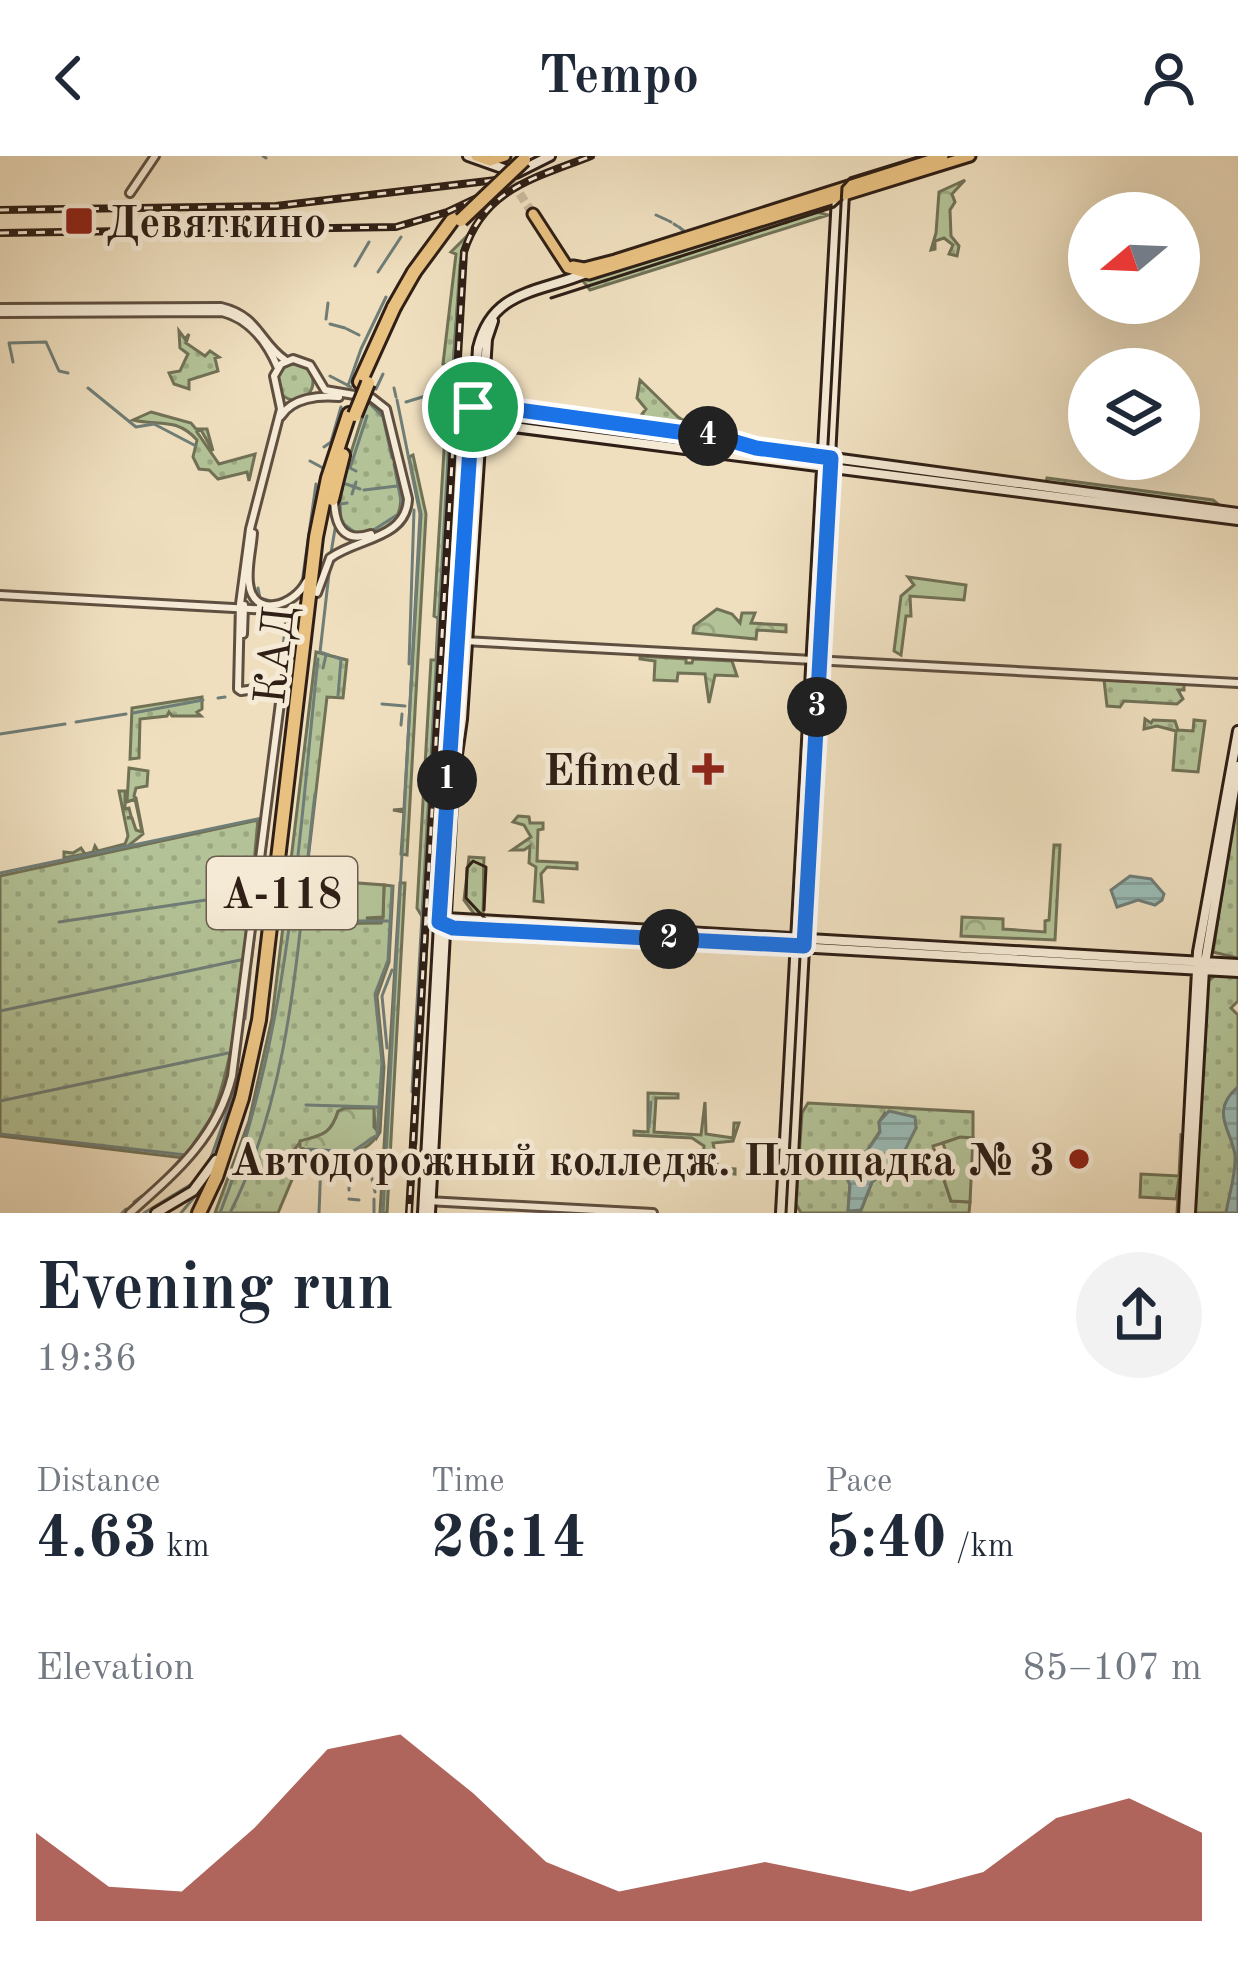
<!DOCTYPE html>
<meta charset="utf-8">
<style>
body{margin:0;font-family:"Old Standard TT",serif;background:#f2f2f3;color:#1f2937;height:100vh;display:flex;flex-direction:column;font-size:45px;white-space:nowrap}
*{box-sizing:border-box;margin:0}
p{font-size:39px;color:#747a83}
.icon{flex:none;width:66px;height:66px;fill:none;stroke:currentColor;stroke-width:2;stroke-linecap:round;stroke-linejoin:round}
.map{position:relative;height:1057px;overflow:hidden}
.panel{display:flex;flex-direction:column;background:#fff;flex:1}
.panel>*{flex:none}
.needle{width:78px;rotate:251deg}
.controls{position:absolute;left:1068px;top:36px;display:grid;gap:24px}
.controls a{display:grid;place-items:center;width:132px;height:132px;border-radius:50%;background:#fff;box-shadow:0 12px 48px #0002;font-size:60px}
.pin{position:absolute;display:grid;place-items:center;width:102px;height:102px;color:#fff;margin:-51px;border:6px solid #fff;border-radius:50%;box-shadow:0 3px 12px #0007}
.km{position:absolute;width:60px;height:60px;margin:-30px;border-radius:50%;background:#222;color:#fff;font-size:33px;line-height:60px;text-align:center}
.round{display:grid;place-items:center;flex:none;width:126px;height:126px;border-radius:63px;background:#f2f2f3}
.overview{display:flex;align-items:center;justify-content:space-between;height:204px;padding:0 36px}
h1{font-size:66px;font-weight:700;line-height:90px}
.metrics{display:grid;grid-template-columns:repeat(3,1fr);gap:18px;height:204px;padding:12px 36px}
.metrics div{display:grid;align-content:center}
.metrics b{font-size:60px;font-weight:700}
.metrics small{font-size:33px;font-weight:400}
.metrics p{font-size:33px}
.chart{height:336px;padding:24px 36px}
.chart p{display:flex;justify-content:space-between}
.chart svg{width:100%;height:216px;margin-top:12px;fill:#8f2418;opacity:.7}
header{display:flex;justify-content:space-between;align-items:center;height:156px;padding:0 36px;background:#fff;font-size:54px;font-weight:700}
.map>svg:first-child{display:block}
.grass{fill:url(#grass-dots);stroke:#717156;stroke-width:3;fill-rule:evenodd}
.forest{fill:url(#forest-crowns);stroke:#717156;stroke-width:3}
.garden{fill:#b3c397;stroke:#717156;stroke-width:3}
.water{fill:url(#water-rules);stroke:#6f7d77;stroke-width:3}
.lines{fill:none;stroke-linecap:round;stroke-linejoin:round}
.stream{stroke:#6f7d77;stroke-width:3}
.primary-tunnel{stroke:#c9b99d;stroke-width:9;stroke-dasharray:9 4.5;stroke-linecap:butt}
.tertiary-casing{stroke:#5f4f40;stroke-width:12}
.secondary-casing{stroke:#2f1f16;stroke-width:14}
.primary-casing{stroke:#2f1f16;stroke-width:15}
.motorway-casing{stroke:#2f1f16;stroke-width:18}
.tertiary{stroke:#f5ead5;stroke-width:6}
.secondary{stroke:#f5ead5;stroke-width:8}
.primary{stroke:#e8c080;stroke-width:9}
.motorway{stroke:#e8c080;stroke-width:12}
.tram{stroke:#2f1f16;stroke-width:3}
.rail-casing{stroke:#2f1f16;stroke-width:8}
.rail{stroke:#f5ead5;stroke-width:3;stroke-dasharray:9;stroke-linecap:butt}
.motorway-bridge-casing{stroke:#2f1f16;stroke-width:18;stroke-linecap:butt}
.motorway-bridge{stroke:#e8c080;stroke-width:12}
.route-casing{stroke:#fff;stroke-width:24}
.route{stroke:#1a73e8;stroke-width:15}
.poi-dot{fill:#8f2418;stroke:#f5ead5;stroke-width:4.5}
.labels{text-anchor:middle;stroke-width:10;stroke-linejoin:round;paint-order:stroke}
.shield{fill:#f5ead5;stroke:#6a5c4f;stroke-width:3}
.shield-label{font-size:42px;font-weight:bold;fill:#2f1f16}
.poi-label{font-size:45px;font-weight:bold;fill:#2f1f16;stroke:#f5ead5;text-anchor:end}
.street-label{font-size:45px;fill:#2f1f16;stroke:#f5ead5}
</style>
<header><svg class="icon" aria-label="back" viewBox="0 0 24 24"><path d="M15 5l-7 7 7 7"/></svg>Tempo<svg class="icon" aria-label="person" viewBox="0 0 24 24"><circle cx="12" cy="8" r="4"/><path d="M4 21q1-7 8-7t8 7"/></svg></header>
<div class="map">
<svg width="1238" height="1057" viewBox="0 0 1238 1057">
<defs>
<pattern id="grass-dots" width="8" height="8" patternUnits="userSpaceOnUse" patternTransform="scale(3)"><rect width="8" height="8" fill="#b3c397"/><path d="M2 2h.1M6 6h.1" fill="none" stroke="#9aa781" stroke-width="1.8" stroke-linecap="round"/></pattern>
<pattern id="forest-crowns" width="20" height="18" patternUnits="userSpaceOnUse" patternTransform="scale(3)"><rect width="20" height="18" fill="#b3c397"/><path d="M2 6a3 3 0 1 1 6 0M12 15a3 3 0 1 1 6 0" fill="none" stroke="#9aa781"/></pattern>
<pattern id="water-rules" width="6" height="5" patternUnits="userSpaceOnUse" patternTransform="scale(3)"><rect width="6" height="5" fill="#9abcb7"/><path d="M0 2.5h6" fill="none" stroke="#85a19d"/></pattern>
</defs>
<rect width="100%" height="100%" fill="#efdfbf"/>
<filter id="stains"><feTurbulence type="fractalNoise" baseFrequency=".00167" numOctaves="4"/><feColorMatrix values="0 0 0 0 .2 0 0 0 0 .09 0 0 0 0 .02 0 0 0 .5 -.17"/></filter>
<radialGradient id="worn" r=".72"><stop offset=".6" stop-color="#630" stop-opacity="0"/><stop offset="1" stop-color="#630" stop-opacity=".3"/></radialGradient>
<path class="grass" d="M833 46V49L813 55 828 59 590 134 583 125Z
M469 78 460 109 453 211 443 208 456 98 451 96Z
M179 175 185 183 189 178 186 187 205 200 210 195 219 201 215 202 218 215 189 224V233L174 228 169 217 180 215 188 198 180 192Z
M277 226a18 18 0 1 1 36 0a18 18 0 1 1-36 0Z
M449 212 454 214 423 762 417 752 431 504H436L438 462 434 460Z
M457 214 428 762 426 761Z
M640 224 678 261 703 277 635 267 646 253 637 242Z
M367 246 380 254 385 263C395 309 430 388 347 377L337 362 346 312Z
M151 256 191 267 196 273H207L213 295 201 274 197 276 219 308 255 298 249 325 247 316 218 323 209 314 199 313 193 301 197 284C177 261 158 270 133 264Z
M1047 322 1213 344 1223 352 1066 332 1065 326 1064 330 1046 327Z
M316 496 347 504 343 542 327 541 306 721 317 724 313 731 312 768 381 767 382 764 366 761H383L384 729 393 730 389 806 377 840 384 911 380 976 377 981 373 952H345L338 956C330 979 322 979 301 985L294 994 296 1014 278 1057H215L249 965 272 862Z
M1104 524 1184 528V534H1178L1183 543 1177 548 1124 545 1120 551 1107 550Z
M202 541V553L197 556 201 560H172L169 556 167 560 140 563 139 602 130 603 132 552Z
M1145 563 1151 567 1153 564 1175 565 1178 574 1193 575 1194 564 1205 565 1198 616 1173 614 1176 575 1157 570 1144 573Z
M129 612 148 615 147 630 136 632 134 640 136 642 143 678 128 690 64 702V696L73 697 81 692 85 698 93 696 95 690 98 695 125 688 128 680 119 635H125V653L129 652 131 660 127 662H132L136 674 142 676 135 643 127 646Z
M1238 633V802L1213 796Z
M258 664C250 738 241 960 184 1002L0 980V720Z
M469 701 484 702C483 718 484 739 483 757L475 759 464 744Z
M1218 817 1238 819V845L1231 852 1238 859V1057H1193L1207 826Z
M648 937 678 938V942H656L654 976 701 979 705 946 706 978 733 982 734 967H739L733 985 713 987 718 1012 735 1013V1018L702 1014 704 990 692 982 634 979V975L648 976Z
M808 947 973 956V987L949 985 933 990 951 1045 970 1046 969 1057H801L796 1048 802 957ZM885 957 916 972 898 1003 872 1026 861 1054 848 1055 850 1029 844 1015 867 995 880 975 879 966Z
M1181 979 1185 981 1181 1057H1177L1179 1022 1176 1043 1140 1041 1141 1018 1179 1020Z"/>
<path class="forest" d="M965 24 952 38 955 46 950 54 951 80 959 90 957 100 949 98 953 89 944 82 935 85V93L931 94 936 77 939 36Z
M413 299 426 358 407 699 401 698 404 656 393 654 404 653 421 358 409 301Z
M908 421 966 429 964 444 910 440 911 460H906L901 499 894 495 901 440 914 429Z
M717 453 732 458 740 467 742 457H755L751 467 786 469V476L757 474 756 483 693 477 694 470Z
M640 500 686 503V507H692L693 503 732 505 737 520 715 519 709 547 705 518 678 517 677 525 654 524 655 505 640 503Z
M518 660 529 661 530 667H543V673L538 674 537 705 577 707V713L547 711 541 718 543 746 534 745 536 711 529 707 530 690 524 694H512L531 681 524 669 513 666Z
M1054 689H1060L1055 784 961 780 962 761 1003 763V773L1045 776V765L1049 764Z
M317 724H326L320 739 328 753 334 742 330 725 384 729 383 761 366 762 383 766 312 768 311 745Z
M400 727H405L387 1057H380Z
M345 952H374V971L379 977C364 1003 325 1004 300 991V985C322 979 331 979 338 955Z"/>
<path class="garden" d="M960 981 973 982 970 1046 951 1045 936 1000 946 997 943 987Z"/>
<path class="water" d="M1130 720 1151 723 1164 738 1162 744 1155 749 1138 744 1117 751 1111 734Z
M1238 931V1057H1226C1229 1038 1236 1019 1235 1000 1233 976 1208 956 1238 931Z
M889 955 915 961 916 972 906 992 896 1007 872 1026 861 1054 848 1055 850 1029 844 1015 867 995 880 976 879 966Z"/>
<g class="lines">
<path class="stream" d="M263 0 266 2
M473 6 492 14
M656 59 667 64
M669 65 671 66
M674 68 677 70
M679 71 684 75
M355 110 369 86
M378 116 401 81
M326 163 328 147
M330 168 345 172
M347 173 359 179
M13 206 9 187 46 186 59 215 68 217
M453 210 462 94 489 45
M330 220 351 231
M348 230 361 193 386 141
M88 232 136 271 154 268 196 290
M394 232 396 241
M376 233 383 218
M406 246 442 235 443 225
M372 250 383 261 392 302
M324 291 331 286 341 251
M310 305 323 312
M356 315 350 312 367 260
M346 328 360 333
M364 334 397 330
M352 338 356 326
M347 347 340 348 341 366 357 378
M335 373 354 385 331 397Z
M372 375 400 357 402 350 394 308
M302 427 316 328
M258 432 260 442 274 446
M302 446V441
M299 466 301 451
M283 492 286 464
M329 499 320 496 330 409C355 381 412 390 412 343
M335 501 341 503 338 540
M409 508 414 354
M323 512 326 499
M218 542 225 541
M382 548 405 550
M133 557 203 544
M76 566 126 558
M401 569 402 558
M287 575 290 525
M0 578 65 568
M272 578 278 537
M271 587 272 585
M270 596 271 592
M268 613 270 601
M274 624 278 583
M264 706 273 630
M0 717 262 662
M346 728 348 763
M302 765H388
M59 766 253 737
M251 806 263 712
M0 855 245 803
M245 863 250 817
M387 892 382 840 392 814
M412 936 453 214
M0 945 233 896
M220 945 231 908
M306 949 377 951
M649 971 651 946
M0 978 186 999 216 954
M416 988 458 215
M308 993 352 996 377 979 382 906 375 838 388 804 392 731
M208 1010 243 911
M349 1027V1034
M349 1043 359 1044
M134 1046 142 1040
M122 1057 126 1053
M144 1057 195 1026
M181 1057 201 1033
M220 1057C289 881 298 689 318 503
M230 1057C294 931 298 775 315 638
M319 1057 321 1005 350 1006 371 1019 375 1036
M374 1057V1043
M383 1057 420 358 397 244"/>
<path class="primary-tunnel" d="M505 15 533 58"/>
<defs>
<path id="tertiary" d="M130 37 155 0
M0 152 221 151C259 160 259 186 285 204
M0 157 222 156C250 163 267 186 278 212
M281 260C292 242 319 239 339 241
M334 344C335 368 342 388 371 378
M253 377C252 393 247 411 249 427 253 464 295 449 306 426
M0 439 271 454 289 462 299 484
M243 478 244 449
M464 485 1238 527
M241 535 238 533 240 448 250 373 281 253 274 220 281 208 293 203 310 209 325 234 372 242 386 253 408 343C406 383 357 382 330 402L317 437
M427 1045 653 1057
M130 1057C176 1016 217 982 232 920L281 539 276 530 241 535"/>
<path id="secondary" d="M468 0 516 17 550 0
M480 249 722 282 767 293 1238 357
M482 267 1238 364
M446 762 1238 808
M445 771 1238 816
M156 1057 193 1035 216 1004
M423 1057 448 606 456 552 478 192C492 133 539 137 586 117
M430 1057 453 627 462 563 487 183 493 165
M781 1057 837 41
M790 1057 844 37
M1184 1057 1198 796 1238 575
M1190 1057 1204 813 1238 610"/>
<path id="primary" d="M476 0 490 5 505 0
M533 58 568 112 589 118 970 0
M573 110 584 112 615 104 943 0"/>
<path id="motorway" d="M414 116 456 59
M360 226 394 151
M332 343 343 299
M199 1057 216 1021 242 942 259 864 316 381 328 322 349 258"/>
</defs>
<use href="#tertiary" class="tertiary-casing"/>
<use href="#secondary" class="secondary-casing"/>
<use href="#primary" class="primary-casing"/>
<use href="#motorway" class="motorway-casing"/>
<use href="#tertiary" class="tertiary"/>
<use href="#secondary" class="secondary"/>
<use href="#primary" class="primary"/>
<use href="#motorway" class="motorway"/>
<path class="tram" d="M551 142 834 51 842 44
M484 754 486 711 473 705 467 712 466 742 491 769 790 786 799 794
M786 1057 842 31 850 22 921 0"/>
<defs>
<path id="rail" d="M0 54 276 50 496 24
M0 77 396 71 447 56 502 30
M409 1057 464 96C484 32 536 22 591 0"/>
</defs>
<use href="#rail" class="rail-casing"/>
<use href="#rail" class="rail"/>
<defs>
<path id="motorway-bridge" d="M461 64 524 4
M394 151 414 116
M355 259 368 227"/>
</defs>
<use href="#motorway-bridge" class="motorway-bridge-casing"/>
<use href="#motorway-bridge" class="motorway-bridge"/>
</g>
<g class="lines">
<defs>
<path id="route" d="M483 249 722 282 756 292 831 302 804 790 453 772 439 766 472 261 473 251Z"/>
</defs>
<use href="#route" class="route-casing"/>
<use href="#route" class="route"/>
</g>
<g class="poi-dot">
<rect x="64" y="50" width="30" height="30" rx="6"/>
<path d="M702 595h12v12h12v12h-12v12h-12v-12h-12v-12h12z"/>
<circle cx="1079" cy="1003" r="12"/>
</g>
<g class="labels">
<rect class="shield" x="207" y="701" width="150" height="72" rx="9"/>
<g class="shield-label">
<text x="282" y="752">А-118</text>
</g>
<g class="poi-label">
<text x="106" y="81" text-anchor="start">Девяткино</text>
<text x="681" y="629">Efimed</text>
<text x="1055" y="1019">Автодорожный колледж. Площадка № 3</text>
</g>
<g class="street-label">
<text transform="translate(273 499) rotate(-84)" y="16">КАД</text>
</g>
</g>
<rect width="100%" height="100%" filter="url(#stains)"/>
<rect width="100%" height="100%" fill="url(#worn)"/>
</svg>
<div class="controls">
<a><svg class="needle" viewBox="-14 -14 28 28"><path d="M0-13l5 13h-10z" fill="#e53935"/><path d="M0 13l5-13h-10z" fill="#747a83"/></svg></a>
<a><svg class="icon" aria-label="layers" viewBox="0 0 24 24"><path d="M12 4l9 5-9 5-9-5zM3 14l9 5 9-5"/></svg></a>
</div>
<div class="pin" style="left:473px;top:251px;background:#1e9e55"><svg class="icon" aria-label="arrive" viewBox="0 0 24 24"><path d="M6 21V4h12l-3 4 3 4H6"/></svg></div>
<b class="km" style="left:447px;top:624px">1</b>
<b class="km" style="left:669px;top:783px">2</b>
<b class="km" style="left:817px;top:551px">3</b>
<b class="km" style="left:708px;top:280px">4</b>
</div>
<section class="panel">
<div class="overview"><div><h1>Evening run</h1><p>19:36</p></div><a class="round"><svg class="icon" aria-label="share" viewBox="0 0 24 24"><path d="M12 15V3M7 8l5-5 5 5M5 13v7h14v-7"/></svg></a></div>
<div class="metrics">
<div><p>Distance</p><b>4.63<small> km</small></b></div>
<div><p>Time</p><b>26:14</b></div>
<div><p>Pace</p><b>5:40<small> /km</small></b></div>
</div>
<div class="chart"><p><span>Elevation</span>85–107 m</p>
<svg viewBox="0 0 160 44" preserveAspectRatio="none"><path d="M0 44V26L10 37L20 38L30 25L40 9L50 6L60 18L70 32L80 38L90 35L100 32L110 35L120 38L130 34L140 23L150 19L160 26V44z"/></svg>
</div>
</section>
